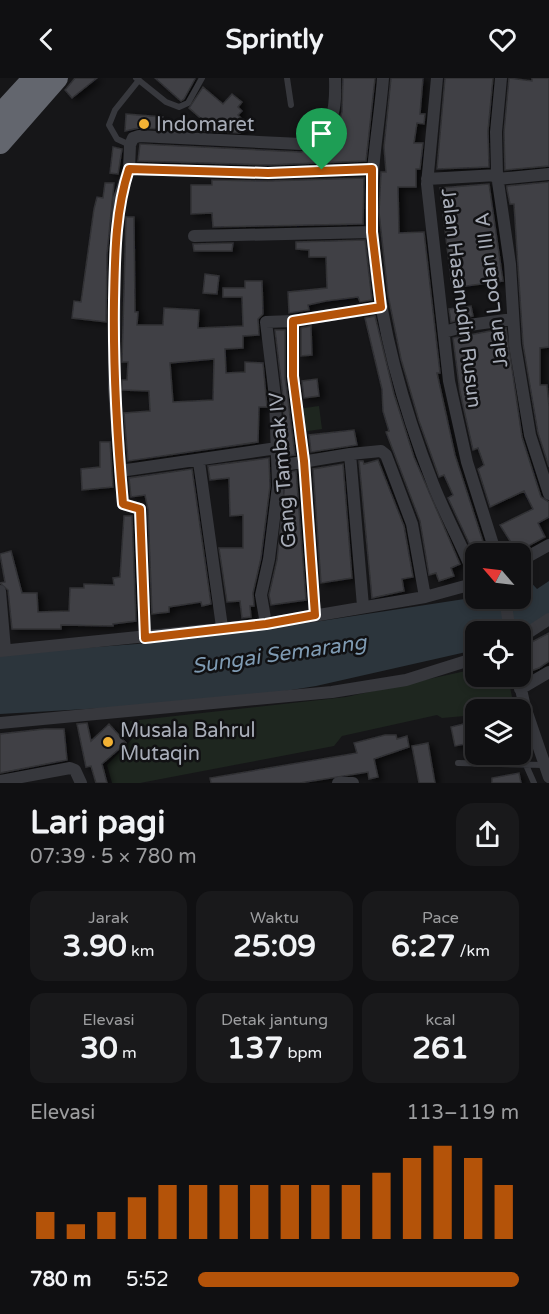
<!DOCTYPE html>
<html lang="id">
<meta charset="utf-8">
<style>
body{margin:0;font-family:"Varela Round",sans-serif;background:#19191b;color:#f1f3f6;height:100vh;display:flex;flex-direction:column;font-size:22px;white-space:nowrap}
*{box-sizing:border-box;margin:0}
p{font-size:20px;color:#9c9d9f}
.icon{flex:none;width:33px;height:33px;fill:none;stroke:currentColor;stroke-width:2;stroke-linecap:round;stroke-linejoin:round}
.map{position:relative;height:705px;overflow:hidden}
.sheet{display:flex;flex-direction:column;background:#101012;flex:1}
.sheet>*{flex:none}
.needle{width:39px;rotate:298deg}
.fabs{position:absolute;left:465px;top:465px;display:grid;gap:12px}
.fabs a{display:grid;place-items:center;width:66px;height:66px;border-radius:12px;background:#101012;box-shadow:0 3px 9px #0003,0 0 0 2px #303032;font-size:30px}
.pin{position:absolute;display:grid;place-items:center;width:51px;height:51px;color:#fff;margin:-62px -26px;border-radius:50% 50% 50% 0;rotate:-45deg;box-shadow:0 0 6px #0007}
.pin .icon{rotate:45deg}
.round{display:grid;place-items:center;flex:none;width:63px;height:63px;border-radius:18px;background:#19191b}
.head{display:flex;align-items:center;justify-content:space-between;height:102px;padding:0 30px}
h1{font-size:33px;font-weight:700;line-height:45px}
.figures{display:grid;grid-template-columns:repeat(3,1fr);gap:9px;height:102px;padding:6px 30px}
.figures div{display:grid;align-content:center;border-radius:15px;background:#19191b;text-align:center}
.figures b{font-size:30px;font-weight:700}
.figures small{font-size:16px;font-weight:400}
.figures p{font-size:16px}
.chart{height:168px;padding:12px 30px}
.chart p{display:flex;justify-content:space-between}
.chart svg{width:100%;height:108px;margin-top:6px;stroke:#b45309;stroke-width:6}
ul{padding:0 30px;list-style:none;font-size:20px}
li{display:grid;grid-template-columns:96px 72px 1fr;align-items:center;height:45px}
li i{height:15px;border-radius:8px;background:#b45309}
header{display:flex;justify-content:space-between;align-items:center;height:78px;padding:0 30px;background:#101012;font-size:27px;font-weight:700}
.map>svg:first-child{display:block}
.green{fill:#1e261f}
.water{fill:#2c353c}
.building{fill:#404145;stroke:#303034;stroke-width:1.5;fill-rule:evenodd;filter:url(#shadow)}
.lines{fill:none;stroke-linecap:round;stroke-linejoin:round}
.lane{stroke:#37383d;stroke-width:6}
.street{stroke:#37383d;stroke-width:12}
.highway{stroke:#63666e;stroke-width:22}
.route-casing{stroke:#fff;stroke-width:12}
.route{stroke:#b45309;stroke-width:8}
.poi-dot{fill:#f2b134;stroke:#111113;stroke-width:2}
.labels{text-anchor:middle;stroke-width:5;stroke-linejoin:round;paint-order:stroke}
.poi-label{font-size:20px;fill:#a8adb8;stroke:#111113;text-anchor:start}
.street-label{font-size:20px;fill:#a8adb8;stroke:#111113}
.water-label{font-size:21px;font-style:italic;fill:#7f9bb3;stroke:#111113}
</style>
<header><svg class="icon" aria-label="back" viewBox="0 0 24 24"><path d="M15 5l-7 7 7 7"/></svg>Sprintly<svg class="icon" aria-label="heart" viewBox="0 0 24 24"><path d="M12 20l-8-8c-3-5 5-10 8-4 3-6 11-1 8 4z"/></svg></header>
<div class="map">
<svg width="549" height="705" viewBox="0 0 549 705">
<defs>
<filter id="shadow"><feDropShadow dx="4.5" dy="2.5" stdDeviation="3" flood-color="#0009"/></filter>
</defs>
<rect width="100%" height="100%" fill="#161618"/>
<path class="green" d="M319 328 322 351 301 354 298 331Z
M475 591 476 598 508 599 513 624 511 631 476 632 475 637 442 640 437 637 342 658 334 668 140 705H112L107 687 132 661 130 643 346 619Z"/>
<path class="water" d="M526 499 537 511 549 503V537L519 553 512 547 503 553 476 554 475 572 316 608 224 623 0 636V576L137 566 308 545 471 520 477 525 484 521 520 520 521 502Z"/>
<path class="building" d="M75 0H97L72 20 65 12Z
M155 0H194L195 1 184 21 181 23Z
M343 0H375L366 83 268 87 138 83 140 66 301 74 316 68 328 67 329 58 336 55 342 34Z
M391 0H423L420 36H425L424 46 417 45 414 65H423L420 91H416V109H398L399 155 424 154 440 295H437L455 377 487 476H476V480L448 420 453 417 444 397 439 399 419 343 401 281 388 217 379 134 381 94H386L384 69Z
M445 0H493L488 53 489 89 437 91Z
M509 0 532 3V0H549V88L505 92 504 54Z
M203 9 223 26 232 16 242 24 238 29 242 33 238 37 247 46 240 55 203 53 206 45 189 30Z
M126 36 163 39 162 51 139 50 125 53Z
M113 69 122 71 118 96 110 95Z
M364 100 363 146 213 149 212 135 191 136V107H212V102L268 103Z
M549 104V269L540 270V307H547L549 328V389L538 355 523 266 514 126H510L507 111V108Z
M105 105H114L107 176 106 244 72 240 74 223 81 224 94 131 97 119 103 120Z
M489 106 503 203 452 210 440 110Z
M126 139H134L135 234H138L137 247H163L164 230 199 232 198 250 243 248 242 219H223V210H245V203H262L263 236 258 241 259 257 243 258V270L225 271 226 295 245 294V284L263 285 267 329H259L258 364 128 383 124 335 150 333 149 313 122 312V302H127L128 284H122ZM214 281 213 322 173 324 170 285Z
M365 162 372 222 360 224 358 219 326 223 308 227 309 232 289 235 288 214 327 210 326 179H309V172L296 171V164Z
M233 165 232 173H194L193 166Z
M205 196 219 198 217 216 203 215Z
M471 228 473 238 451 244 449 231Z
M375 238 394 316 414 379 460 486 451 490 454 498 439 503 436 495 429 497 420 443 386 354 389 353 383 333 382 311 365 240Z
M311 248 312 277 301 278V250Z
M506 250 522 359 541 419 549 424V439L538 445 545 459 517 474 500 447 533 431 524 413 490 429 478 391 484 387 478 370 473 372 460 314 453 260Z
M275 252H285V299L295 377 285 378 283 319Z
M317 301 319 318 304 320 302 303Z
M354 352 357 367 311 374 309 357Z
M100 364H110L113 409 82 412 81 391 100 389Z
M269 380 270 408 261 480 253 515 254 528H250L251 539 242 540 240 523 227 524 219 470H243V437L230 438 229 400 210 402 208 388Z
M378 382 404 448 413 499 402 501 404 513 372 520 359 383H363L364 386Z
M343 386 352 500 321 505 313 391Z
M192 391 211 526 202 528 201 524 169 529V534L152 536 148 431 145 417 131 419 129 400Z
M296 393 306 522 271 527 269 517 277 482 286 395Z
M124 438H132L136 543 113 546V548L61 547V551H12L8 512 0 505 5 504 0 476 11 473 22 515H37L38 534 69 533 70 510H84V506L114 507 113 500 120 499Z
M549 555V583L539 590 528 594 520 570Z
M476 643V664L455 668 451 649Z
M87 645 91 663 109 646 126 665 102 686 107 705H96L91 688 86 689 77 646Z
M44 651H64L67 682 0 695V656Z
M385 657H396L397 661 407 658 409 669 374 681 378 699 369 701 368 694 300 705H211L210 700 357 675 354 665Z
M428 665 435 705H419L412 668Z
M519 695 521 705H492V700Z"/>
<g class="lines">
<path class="lane" d="M136 0 166 24 179 29 188 25 202 0
M287 0 291 27
M130 67 117 61 109 47 115 32 139 2
M458 685 544 687
M526 687 534 705"/>
<path class="street" d="M383 0C379 51 368 102 372 154 378 240 402 327 433 406 446 439 463 469 476 502
M437 0 427 106 449 303 467 384 496 476
M501 0 496 54 497 97 510 186 515 267 530 357 549 416
M129 91 268 95 372 91
M427 101 497 97
M497 101 549 96
M194 158 372 154
M293 243V298L304 383 315 537
M444 254 469 247 513 241
M350 376 381 373 386 377 412 446 425 519
M199 384 222 549
M278 388 350 376 363 528
M120 393 277 370
M520 483 549 467
M0 513 5 572
M505 520 510 554
M266 546 261 517 269 481 278 408 275 319 266 244 293 243 382 229
M145 560 140 431 123 426 114 310 115 177 119 120 129 91 130 67 133 60 139 58 301 66C335 52 336 33 335 0
M520 560 549 541
M0 573 266 546 425 519 476 505
M518 598 525 629 549 699
M520 611 549 594
M0 645 332 614 406 602 476 580
M0 703 70 690 75 692 81 705
M338 705H353"/>
<path class="highway" d="M0 37 34 0
M0 65 57 0"/>
</g>
<g class="lines">
<defs>
<path id="route" d="M129 91 268 95 372 91V154L381 229 293 243V298L304 383 315 537 266 546 145 560 140 431 123 426C117 358 113 291 114 223 115 178 115 134 129 91Z"/>
</defs>
<use href="#route" class="route-casing"/>
<use href="#route" class="route"/>
</g>
<g class="poi-dot">
<circle cx="144" cy="46" r="6"/>
<circle cx="108" cy="664" r="6"/>
</g>
<g class="labels">
<g class="poi-label">
<text x="156" y="53">Indomaret</text>
<text x="120" y="659">Musala Bahrul<tspan x="120" dy="23">Mutaqin</tspan></text>
</g>
<g class="street-label">
<text transform="translate(491 212) rotate(-97)" y="7">Jalan Lodan III A</text>
<text transform="translate(462 220) rotate(83)" y="7">Jalan Hasanudin Rusun</text>
<text transform="translate(282 392) rotate(-95)" y="7">Gang Tambak IV</text>
</g>
<g class="water-label">
<text transform="translate(279 576) rotate(-8)" y="7">Sungai Semarang</text>
</g>
</g>
</svg>
<div class="fabs">
<a><svg class="needle" viewBox="-14 -14 28 28"><path d="M0-13l5 13h-10z" fill="#e53935"/><path d="M0 13l5-13h-10z" fill="#9c9d9f"/></svg></a>
<a><svg class="icon" aria-label="locate" viewBox="0 0 24 24"><circle cx="12" cy="12" r="6"/><path d="M12 2v4M12 18v4M2 12h4M18 12h4"/></svg></a>
<a><svg class="icon" aria-label="layers" viewBox="0 0 24 24"><path d="M12 4l9 5-9 5-9-5zM3 14l9 5 9-5"/></svg></a>
</div>
<div class="pin" style="left:322px;top:92px;background:#1e9e55"><svg class="icon" aria-label="arrive" viewBox="0 0 24 24"><path d="M6 21V4h12l-3 4 3 4H6"/></svg></div>
</div>
<section class="sheet">
<div class="head"><div><h1>Lari pagi</h1><p>07:39 · 5 × 780 m</p></div><a class="round"><svg class="icon" aria-label="share" viewBox="0 0 24 24"><path d="M12 15V3M7 8l5-5 5 5M5 13v7h14v-7"/></svg></a></div>
<div class="figures">
<div><p>Jarak</p><b>3.90<small> km</small></b></div>
<div><p>Waktu</p><b>25:09</b></div>
<div><p>Pace</p><b>6:27<small> /km</small></b></div>
</div>
<div class="figures">
<div><p>Elevasi</p><b>30<small> m</small></b></div>
<div><p>Detak jantung</p><b>137<small> bpm</small></b></div>
<div><p>kcal</p><b>261</b></div>
</div>
<div class="chart"><p><span>Elevasi</span>113–119 m</p>
<svg viewBox="0 0 160 44" preserveAspectRatio="none"><path d="M5 44V33M15 44V38M25 44V33M35 44V27M45 44V22M55 44V22M65 44V22M75 44V22M85 44V22M95 44V22M105 44V22M115 44V17M125 44V11M135 44V6M145 44V11M155 44V22"/></svg>
</div>
<ul>
<li><b>780 m</b>5:52<i style="width:100%"></i></li>
</ul>
</section>
